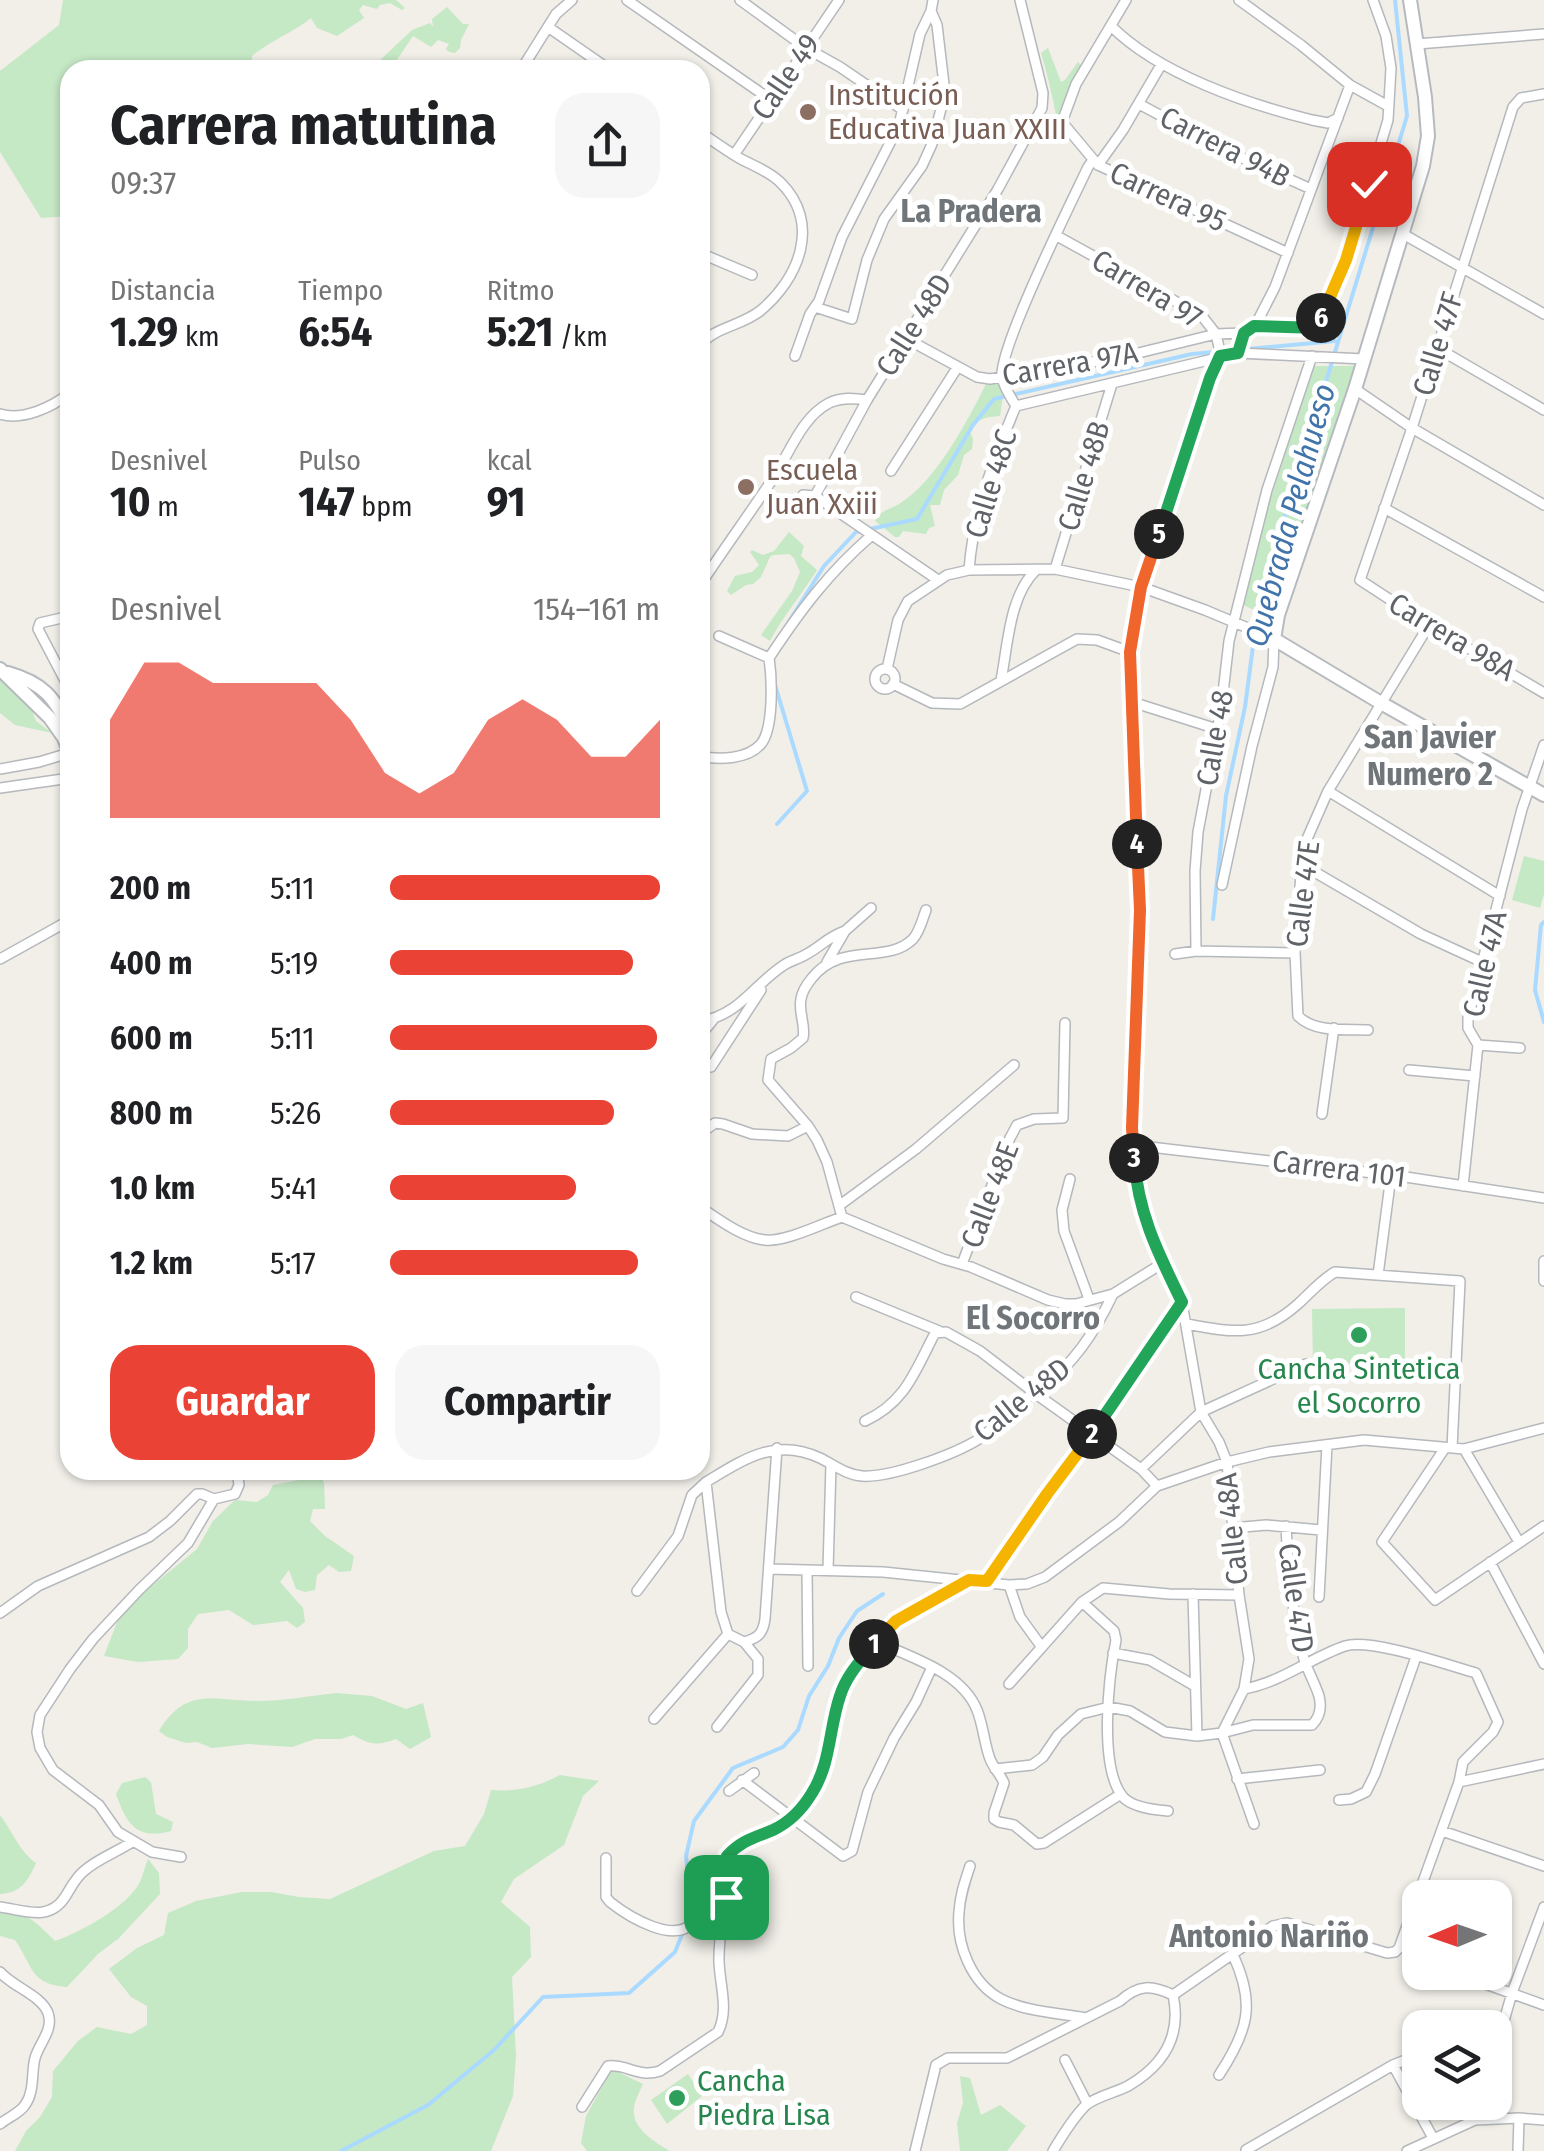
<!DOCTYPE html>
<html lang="es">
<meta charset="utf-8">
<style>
body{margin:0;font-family:"Fira Sans Condensed",sans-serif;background:#f6f6f6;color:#202124;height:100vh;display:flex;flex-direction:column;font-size:38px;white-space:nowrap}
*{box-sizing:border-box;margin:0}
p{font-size:32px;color:#757577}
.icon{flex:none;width:55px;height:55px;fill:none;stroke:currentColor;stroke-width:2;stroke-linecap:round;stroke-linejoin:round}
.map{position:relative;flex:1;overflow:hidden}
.sheet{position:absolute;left:60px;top:60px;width:650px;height:1420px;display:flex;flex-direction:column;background:#fff;border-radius:30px;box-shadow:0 2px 8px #0004}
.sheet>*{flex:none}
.needle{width:65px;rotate:268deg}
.tools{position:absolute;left:1402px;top:1880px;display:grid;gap:20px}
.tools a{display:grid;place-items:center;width:110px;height:110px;border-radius:20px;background:#fff;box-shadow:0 2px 8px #0004;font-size:50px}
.pin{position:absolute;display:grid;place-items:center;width:85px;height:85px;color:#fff;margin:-42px;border-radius:20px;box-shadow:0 5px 15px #0006}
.km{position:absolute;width:50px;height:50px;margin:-25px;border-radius:50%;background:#222;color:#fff;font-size:28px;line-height:50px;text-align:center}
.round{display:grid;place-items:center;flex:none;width:105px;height:105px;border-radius:30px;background:#f6f6f6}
.overview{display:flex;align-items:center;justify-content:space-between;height:170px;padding:0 50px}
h1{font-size:55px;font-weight:700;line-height:75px}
.metrics{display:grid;grid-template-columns:repeat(3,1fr);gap:15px;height:170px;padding:10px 50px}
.metrics div{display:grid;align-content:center}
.metrics b{font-size:42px;font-weight:700}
.metrics small{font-size:28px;font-weight:400}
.metrics p{font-size:28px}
.chart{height:280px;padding:20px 50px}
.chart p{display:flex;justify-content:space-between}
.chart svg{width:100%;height:180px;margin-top:10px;fill:#ea4335;opacity:.7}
.primary-button{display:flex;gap:20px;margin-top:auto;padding:20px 50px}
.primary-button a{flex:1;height:115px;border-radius:30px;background:#ea4335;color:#fff;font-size:40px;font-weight:700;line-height:115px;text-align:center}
.primary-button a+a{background:#f6f6f6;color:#202124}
ul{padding:0 50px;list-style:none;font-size:32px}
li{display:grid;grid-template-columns:160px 120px 1fr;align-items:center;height:75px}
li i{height:25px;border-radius:12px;background:#ea4335}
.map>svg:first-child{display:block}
.green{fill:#c5e8c5}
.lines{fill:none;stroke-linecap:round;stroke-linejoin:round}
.stream{stroke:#aadaff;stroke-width:4}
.street-casing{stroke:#b5b8bc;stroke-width:12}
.secondary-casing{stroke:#b6babf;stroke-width:16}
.street{stroke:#fff;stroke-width:9}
.secondary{stroke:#fff;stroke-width:12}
.split-1-casing{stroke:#fff;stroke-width:20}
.split-2-casing{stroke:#fff;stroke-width:20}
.split-3-casing{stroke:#fff;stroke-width:20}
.split-4-casing{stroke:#fff;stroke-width:20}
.split-5-casing{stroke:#fff;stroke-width:20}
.split-6-casing{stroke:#fff;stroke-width:20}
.split-7-casing{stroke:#fff;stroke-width:20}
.split-1{stroke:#22a559;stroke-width:12}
.split-2{stroke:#f5b400;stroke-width:12}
.split-3{stroke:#22a559;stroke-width:12}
.split-4{stroke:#f0652b;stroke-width:12}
.split-5{stroke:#f0652b;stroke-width:12}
.split-6{stroke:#22a559;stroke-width:12}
.split-7{stroke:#f5b400;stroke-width:12}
.education-dot{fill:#8d6e63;stroke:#fff;stroke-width:4}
.leisure-dot{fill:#2e9e5b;stroke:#fff;stroke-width:4}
.labels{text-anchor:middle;stroke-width:10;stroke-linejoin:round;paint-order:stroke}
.street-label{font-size:30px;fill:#5f6368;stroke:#fff}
.education-label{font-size:30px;fill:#785e54;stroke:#fff;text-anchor:start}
.leisure-label{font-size:30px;fill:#27864d;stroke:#fff}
.neighbourhood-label{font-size:32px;font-weight:bold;fill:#70757a;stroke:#fff}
.water-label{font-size:32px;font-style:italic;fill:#4174aa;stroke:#fff}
</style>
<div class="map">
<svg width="1544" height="2151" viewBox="0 0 1544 2151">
<rect width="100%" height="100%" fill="#f1efe8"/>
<path class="green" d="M63 0H396L405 8 402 10 390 3 380 5 377 9 363 5 359 10 364 18 337 36 317 28 311 18C292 33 270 41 252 56V70H224L219 63 214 70H70V141L62 155 70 163V216L41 218 0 152V71L59 25Z
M447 7 463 24H469L461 40 460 48 455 53 449 52 446 49 449 44 438 40 431 47 413 36 390 70H376L377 63 412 30 430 23 433 27 432 19Z
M1048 48 1061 82 1065 80 1078 62 1082 66 1060 115H1056C1052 94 1047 73 1041 53Z
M1314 366H1355L1278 621 1237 602Z
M998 381 1004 389 1000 416C986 417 976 418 970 432L973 439 972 449 964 455 958 475 944 490 940 505H930L935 526 929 528 926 534 903 531 899 537H895L875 521 878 515C885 510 892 508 899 504 935 483 968 420 986 384Z
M789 532 804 546 801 556 817 570C802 594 783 616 770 641L761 635 792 591 800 572 794 558 789 554 773 555 770 557 761 577 753 584 746 585 731 595 727 591 735 576 752 572 759 565 750 552 752 550 763 555 774 551Z
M0 675 27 697 36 721 52 733 15 725 0 713Z
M1524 856 1544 861V894L1540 908 1512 900Z
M1405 1308V1362L1313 1365 1312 1309Z
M318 1472 324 1483 325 1509H313L310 1521 325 1536 354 1556 351 1571 339 1572 329 1565 317 1575 315 1590 305 1592 296 1589 289 1570 280 1582 303 1608 305 1622 297 1628 287 1621 253 1625 229 1610 198 1614 188 1629V1648L178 1659 138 1662 104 1656 119 1617 132 1602 197 1549 213 1521 235 1500 257 1502 268 1495 273 1485 304 1479Z
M336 1693 372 1696 406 1709 423 1703 431 1737 410 1749 396 1739C378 1746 370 1745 353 1735L341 1739H315L292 1747 248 1744 212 1748 197 1742 186 1743 167 1737 159 1731C186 1686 214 1701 257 1701 283 1701 310 1696 336 1693Z
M560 1775 599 1781 583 1796 564 1845 514 1879 501 1902 530 1927 531 1957 512 1977 516 2056 513 2096 491 2151H15L26 2131 40 2117 52 2097 53 2071 78 2041 97 2027 131 2034 147 2025V2006L131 1997 109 1969 137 1948 164 1935 168 1913 196 1901 242 1892H271L299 1897 330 1899 434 1851 465 1846 484 1814 491 1790C516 1792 538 1787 560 1775Z
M145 1777 151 1782 156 1814 173 1822 171 1831C137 1840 127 1825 116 1794L122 1783Z
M0 1815C13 1832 19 1851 36 1863 28 1881 21 1893 0 1894Z
M148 1859 159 1873 160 1894 119 1938 98 1954 67 1987C30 1984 34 1968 15 1940L0 1936V1908C24 1909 39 1925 55 1941 81 1932 127 1907 140 1882 143 1875 145 1866 148 1859Z
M612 2069 643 2084C640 2091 635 2100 634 2108 631 2128 655 2142 670 2151H587L581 2143 586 2116Z
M688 2074 702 2096 667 2124 651 2100Z
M960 2076 970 2078 981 2115 1000 2105 1026 2126 1007 2151H960L957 2123 963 2103Z"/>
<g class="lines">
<path class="stream" d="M788 623 824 566 856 532 917 519 973 425 994 399 1192 354 1335 341
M775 685 807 791 777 824
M1213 919 1226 796 1245 707 1259 601 1407 116 1395 0
M1544 922 1541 925 1535 990 1544 1022
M687 1924 692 1910 686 1856 694 1821 733 1768 783 1747 798 1730 809 1696 828 1666 839 1638 857 1611 883 1594
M341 2151 428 2105 494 2050 543 1997 629 1993 675 1952 683 1932"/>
<defs>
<path id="street" d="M627 0 771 100
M740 0 806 48 840 67 903 110
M1126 0 1076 84 1062 122 1098 165 1288 253
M1239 0 1301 45 1350 85 1388 106
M1111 26C1159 74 1247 104 1312 120L1328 123 1338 118
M548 27 610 70
M1417 44 1544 34
M293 70H302
M521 70 556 14 572 0
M1544 94 1521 98 1513 107 1412 428 1360 580 1429 625 1544 693
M1139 104 1229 152 1311 189
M700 132C713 141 726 150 739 158 752 165 769 171 780 182 822 223 799 279 760 311 741 326 715 327 700 345
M734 155 839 0
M1098 165 1123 130 1161 65
M1403 234 1544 314
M1057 236 1202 316 1216 334 1221 356
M700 253 752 275
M815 307 852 319 867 260 884 219 922 166 932 144 942 105 945 93 937 25 931 11
M1255 326 1318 328 1346 260 1388 120 1391 68 1386 36 1373 0
M905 338 977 377 990 379 1122 357 1216 334 1243 333
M1437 348 1544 410
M1238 353 1242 336 1255 326 1275 287 1350 85
M795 356 810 314 819 301 842 237 899 125 920 34 931 11 933 0
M1221 356 1210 378 1141 587 1130 652 1140 910 1132 1129 1136 1190 1148 1228 1182 1303 1201 1412 1219 1442 1227 1462 1239 1595 1249 1659 1244 1689 1222 1733 1254 1824
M1355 389 1412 428 1544 505
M1016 406 1238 353 1364 359
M0 414C23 421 52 407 70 393
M891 471 957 368
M803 495 815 496 938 580
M815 496 867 400 998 189 1042 108 1043 93 1020 0
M1384 508 1544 597
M1055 569 1112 384
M969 570C973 514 994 458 1016 406 1011 398 1004 387 1002 378 997 351 1072 201 1088 167L1093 160
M700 585C724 549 750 513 774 477 790 452 802 417 829 403 841 397 854 398 867 400
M70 616 40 623 38 629 70 690
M769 658C800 611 829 572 872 535
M887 669 898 620 908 601 947 575 969 570 1055 569 1141 587 1205 610 1274 639 1273 667 1252 746 1222 885
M875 679a10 10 0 1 1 20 0a10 10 0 1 1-20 0Z
M1001 680C1008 645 1009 596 1036 570
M893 684 932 703 960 704 1077 639 1097 640 1130 652
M1132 702 1217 729
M700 756C718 760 747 760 761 744 774 728 772 678 769 658L719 636
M0 769 39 762 69 753
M0 788 70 778
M1328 791 1500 896
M1301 864 1421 934 1482 962
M926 910C922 920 920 931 913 939 887 965 841 941 812 978 807 984 802 992 801 999 798 1012 806 1025 803 1038L791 1048 771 1059 768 1080 808 1126 817 1140 827 1162 842 1217 943 1259 971 1267 1048 1300 1065 1304H1076L1113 1294 1163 1263
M845 931 871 908
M1196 951 1195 871 1198 832 1221 710 1229 641 1267 490 1312 356
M1175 954 1196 951 1295 953
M0 959 70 920
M700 1022C741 1014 753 985 784 965 790 961 798 959 805 955 822 946 826 938 845 931L827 962
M1368 1030C1346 1029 1315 1033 1298 1016L1295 953 1303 848 1328 791 1429 625
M700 1036 713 1020
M1478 1045 1520 1048
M711 1067 761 990
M1409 1070 1475 1076
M1322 1114 1334 1028
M700 1134 715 1123 723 1124 752 1134 788 1136 808 1126
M1133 1145 1399 1176 1544 1198
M1070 1179 1062 1210 1064 1231 1089 1299
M1463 1186 1478 1045 1468 1028V1018L1522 809 1544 745
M840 1205 916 1149 1014 1065
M700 1207C718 1219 743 1238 765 1240 786 1242 821 1224 842 1217
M1544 1261V1281
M962 1264 1010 1138 1017 1125 1034 1119 1063 1118 1065 1023
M1378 1275 1391 1176
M856 1297 939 1331
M1187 1324C1234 1333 1260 1338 1298 1304 1310 1293 1321 1280 1335 1272L1460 1281 1452 1448
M865 1421C906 1402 915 1371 935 1333L946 1332 980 1351 1036 1394 1141 1469 1157 1486
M777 1448 765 1619C763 1634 758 1638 744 1642L728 1634 721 1612 706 1482C744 1459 776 1437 820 1458 834 1465 847 1475 862 1476 891 1478 955 1454 979 1439 995 1429 1004 1412 1018 1402 1025 1397 1033 1396 1039 1391 1074 1363 1094 1334 1113 1294
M1445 1448 1382 1542 1435 1600 1544 1526
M1464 1449 1519 1542
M1141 1469 1201 1412 1306 1364
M1232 1528 1266 1525 1321 1530
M1490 1562 1544 1664
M769 1569 883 1572 1009 1585 1027 1584 1045 1577 1119 1522 1157 1486 1227 1462 1269 1452 1364 1440 1464 1449 1544 1428
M807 1570 808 1666
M828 1570 831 1464
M987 1581 1182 1303
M1009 1585 1020 1617 1041 1646
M637 1591 678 1536 692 1495 706 1482
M1193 1594 1197 1736
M1319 1597 1327 1445
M1082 1602 1114 1631 1116 1640C1109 1675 1098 1767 1123 1797 1132 1807 1155 1810 1168 1811
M0 1613 38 1586 149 1537 170 1521 197 1494H202L214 1499
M875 1641C910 1657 962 1672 977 1710 983 1725 984 1741 989 1756 992 1767 1000 1773 1004 1783L994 1813V1819L999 1822 1014 1825 1037 1844 1044 1843 1121 1794
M1113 1653 1150 1660 1195 1686
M1009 1684 1082 1602 1103 1588 1169 1594 1239 1595
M654 1719 728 1634
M717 1727 758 1675V1659L744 1642
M995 1769 1032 1765 1043 1757 1058 1735 1081 1714 1109 1707 1130 1711 1165 1732 1197 1736 1222 1733 1253 1725H1312C1320 1717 1322 1708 1319 1696 1315 1683 1308 1672 1304 1659 1292 1615 1288 1571 1286 1526
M1237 1779 1320 1770
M742 1780 843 1856 852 1851 868 1792 894 1738 916 1702 932 1667
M1459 1782 1544 1764
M729 1791 754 1773
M1339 1800 1351 1799 1366 1792 1375 1774 1416 1657
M1442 1831 1544 1866
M181 1857 152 1852 118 1832 99 1805 53 1770 40 1748 37 1732 40 1715 70 1669 93 1639 139 1590 188 1543 214 1499 235 1494 239 1485 237 1470
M606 1858V1897L610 1902C629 1917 675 1945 693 1922 703 1901 720 1856 740 1843 750 1836 764 1835 775 1829 790 1822 799 1811 808 1798 830 1768 829 1731 840 1696 847 1674 875 1637 893 1623 915 1606 943 1594 967 1581
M970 1866C965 1881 960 1895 959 1912 956 1944 971 1983 1001 1999 1026 2012 1059 2013 1086 2018
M0 1907C24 1910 49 1922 65 1897 71 1888 75 1878 84 1871 97 1859 117 1852 132 1842
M1415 1960 1420 1961
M0 1972C13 1987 41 1995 48 2013 54 2030 39 2043 35 2058 31 2073 35 2091 25 2105 20 2113 7 2118 0 2124
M1452 1972 1544 2005
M1173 1995 1273 1926 1287 1923 1387 1953 1395 1952 1399 1948 1459 1782 1463 1762 1493 1732 1498 1722 1476 1673C1447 1665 1371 1638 1345 1646 1310 1658 1282 1682 1244 1689
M1475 2028 1490 2022 1504 2021
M1495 2052 1512 1993 1544 1907
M1420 2054 1393 2065 1433 2138
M1065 2060 1087 2103
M1219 2075C1248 2031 1256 2004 1233 1955
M582 2107 608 2066C628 2064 638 2078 660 2071L718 2032C729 2010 720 1986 719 1962 718 1928 729 1895 727 1860
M1475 2120 1480 2102
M1246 2150 1393 2065
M915 2151 936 2065 948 2058H1007L1120 2001C1139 1984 1152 1985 1173 1995
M1053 2151C1062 2136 1073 2118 1085 2106 1096 2096 1115 2093 1128 2086 1164 2065 1182 2036 1173 1995
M1407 2151 1475 2120 1519 2118 1544 2120
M1518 2151 1519 2118"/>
<path id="secondary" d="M1410 0 1425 97 1428 136 1423 166 1355 389 1278 615 1274 639 1381 703 1544 795
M0 669 50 718 64 738 70 753
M8 673C43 683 54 697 70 729"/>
</defs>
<use href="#street" class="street-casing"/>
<use href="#secondary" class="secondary-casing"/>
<use href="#street" class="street"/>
<use href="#secondary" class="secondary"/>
</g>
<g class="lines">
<defs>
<path id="split-1" d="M726 1897 727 1856C742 1840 754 1838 773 1830 790 1822 803 1808 812 1793 831 1763 829 1728 840 1696 846 1676 861 1660 874 1644"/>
<path id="split-2" d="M874 1644 896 1621 969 1580 987 1581 1047 1494 1092 1434"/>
<path id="split-3" d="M1092 1434 1182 1302C1158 1253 1138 1214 1134 1158"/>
<path id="split-4" d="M1134 1158 1132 1128 1140 910 1137 844"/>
<path id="split-5" d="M1137 844 1130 652 1141 587 1159 534"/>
<path id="split-6" d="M1159 534 1210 378 1220 356 1238 353 1244 333 1254 326 1318 328 1321 318"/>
<path id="split-7" d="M1321 318 1346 260 1369 184"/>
</defs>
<use href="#split-1" class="split-1-casing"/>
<use href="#split-2" class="split-2-casing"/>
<use href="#split-3" class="split-3-casing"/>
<use href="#split-4" class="split-4-casing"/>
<use href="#split-5" class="split-5-casing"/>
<use href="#split-6" class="split-6-casing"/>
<use href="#split-7" class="split-7-casing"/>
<use href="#split-1" class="split-1"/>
<use href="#split-2" class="split-2"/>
<use href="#split-3" class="split-3"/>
<use href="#split-4" class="split-4"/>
<use href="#split-5" class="split-5"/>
<use href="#split-6" class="split-6"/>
<use href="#split-7" class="split-7"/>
</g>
<g class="education-dot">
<circle cx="808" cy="112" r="10"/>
<circle cx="746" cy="487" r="10"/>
</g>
<g class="leisure-dot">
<circle cx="1359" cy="1335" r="10"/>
<circle cx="677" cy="2098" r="10"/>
</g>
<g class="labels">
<g class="street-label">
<text transform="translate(786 77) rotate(-56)" y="10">Calle 49</text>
<text transform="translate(1225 147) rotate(27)" y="10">Carrera 94B</text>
<text transform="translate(1168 197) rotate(25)" y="10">Carrera 95</text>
<text transform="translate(1147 289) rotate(31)" y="10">Carrera 97</text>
<text transform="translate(914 325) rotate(-58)" y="10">Calle 48D</text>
<text transform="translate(1438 344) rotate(-73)" y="10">Calle 47F</text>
<text transform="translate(1070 364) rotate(-10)" y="10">Carrera 97A</text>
<text transform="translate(1084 476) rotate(-73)" y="10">Calle 48B</text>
<text transform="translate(991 484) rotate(-73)" y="10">Calle 48C</text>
<text transform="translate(1452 637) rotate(31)" y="10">Carrera 98A</text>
<text transform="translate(1215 738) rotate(-80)" y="10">Calle 48</text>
<text transform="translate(1303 894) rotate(-83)" y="10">Calle 47E</text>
<text transform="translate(1485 964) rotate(-77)" y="10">Calle 47A</text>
<text transform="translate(1339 1169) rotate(7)" y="10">Carrera 101</text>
<text transform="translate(990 1195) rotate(-69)" y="10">Calle 48E</text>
<text transform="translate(1022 1400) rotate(-39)" y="10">Calle 48D</text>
<text transform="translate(1232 1529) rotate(-96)" y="10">Calle 48A</text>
<text transform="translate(1296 1598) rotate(82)" y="10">Calle 47D</text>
</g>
<g class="education-label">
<text x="828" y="105">Institución<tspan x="828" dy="34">Educativa Juan XXIII</tspan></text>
<text x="766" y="480">Escuela<tspan x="766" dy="34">Juan Xxiii</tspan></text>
</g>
<g class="leisure-label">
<text x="1359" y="1379">Cancha Sintetica<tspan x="1359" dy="34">el Socorro</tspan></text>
<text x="697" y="2091" text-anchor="start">Cancha<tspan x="697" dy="34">Piedra Lisa</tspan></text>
</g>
<g class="neighbourhood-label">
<text x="971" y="222">La Pradera</text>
<text x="1430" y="748">San Javier<tspan x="1430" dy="37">Numero 2</tspan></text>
<text x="1033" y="1329">El Socorro</text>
<text x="1269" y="1947">Antonio Nariño</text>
</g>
<g class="water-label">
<text transform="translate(1290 515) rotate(-75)" y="11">Quebrada Pelahueso</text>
</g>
</g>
</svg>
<div class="tools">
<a><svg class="needle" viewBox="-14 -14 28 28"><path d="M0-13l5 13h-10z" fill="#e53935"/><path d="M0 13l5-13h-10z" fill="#757577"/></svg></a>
<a><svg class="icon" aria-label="layers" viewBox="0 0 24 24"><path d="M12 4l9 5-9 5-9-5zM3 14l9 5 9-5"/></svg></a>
</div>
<div class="pin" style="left:726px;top:1897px;background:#1e9e55"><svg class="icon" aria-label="arrive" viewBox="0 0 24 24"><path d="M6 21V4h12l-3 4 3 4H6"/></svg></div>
<div class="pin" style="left:1369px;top:184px;background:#d93025"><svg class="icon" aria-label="check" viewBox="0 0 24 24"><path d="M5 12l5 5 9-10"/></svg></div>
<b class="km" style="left:874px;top:1644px">1</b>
<b class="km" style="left:1092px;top:1434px">2</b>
<b class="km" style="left:1134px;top:1158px">3</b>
<b class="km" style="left:1137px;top:844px">4</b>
<b class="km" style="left:1159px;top:534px">5</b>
<b class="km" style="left:1321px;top:318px">6</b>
<section class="sheet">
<div class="overview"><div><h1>Carrera matutina</h1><p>09:37</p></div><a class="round"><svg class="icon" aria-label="share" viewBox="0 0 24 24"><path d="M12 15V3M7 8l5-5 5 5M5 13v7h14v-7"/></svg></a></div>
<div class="metrics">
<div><p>Distancia</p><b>1.29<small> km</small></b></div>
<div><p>Tiempo</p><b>6:54</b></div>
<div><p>Ritmo</p><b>5:21<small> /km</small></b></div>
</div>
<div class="metrics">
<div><p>Desnivel</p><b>10<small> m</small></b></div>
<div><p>Pulso</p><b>147<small> bpm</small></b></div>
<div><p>kcal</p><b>91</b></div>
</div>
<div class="chart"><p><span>Desnivel</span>154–161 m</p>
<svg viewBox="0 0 160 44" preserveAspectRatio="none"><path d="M0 44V20L10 6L20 6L30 11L40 11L50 11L60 11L70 20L80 33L90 38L100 33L110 20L120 15L130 20L140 29L150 29L160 20V44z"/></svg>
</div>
<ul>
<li><b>200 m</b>5:11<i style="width:100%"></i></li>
<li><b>400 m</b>5:19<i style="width:90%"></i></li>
<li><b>600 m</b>5:11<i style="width:99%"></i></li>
<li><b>800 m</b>5:26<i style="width:83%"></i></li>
<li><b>1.0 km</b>5:41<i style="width:69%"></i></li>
<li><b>1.2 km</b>5:17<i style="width:92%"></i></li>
</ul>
<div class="primary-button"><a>Guardar</a><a>Compartir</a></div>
</section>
</div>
